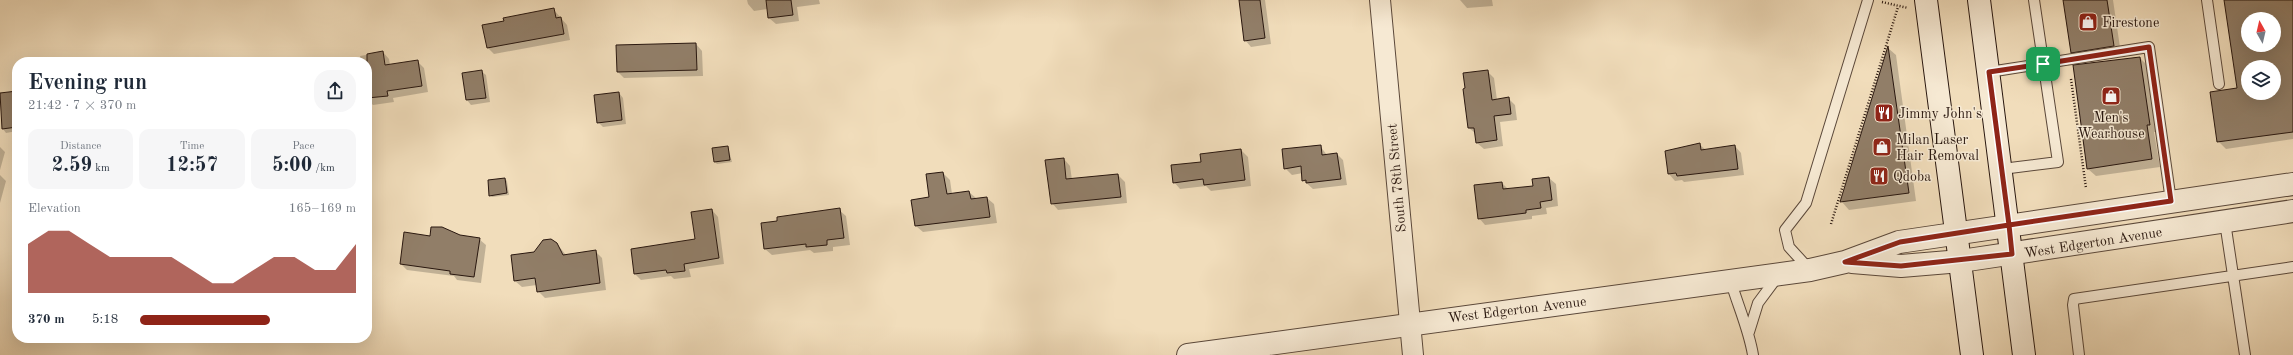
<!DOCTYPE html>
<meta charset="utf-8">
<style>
body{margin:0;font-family:"Old Standard TT",serif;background:#f6f6f7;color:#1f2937;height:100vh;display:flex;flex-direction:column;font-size:15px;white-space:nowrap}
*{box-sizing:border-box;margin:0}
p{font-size:13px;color:#747a83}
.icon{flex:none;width:22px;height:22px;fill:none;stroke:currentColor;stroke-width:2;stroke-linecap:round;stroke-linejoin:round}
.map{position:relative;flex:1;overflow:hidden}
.sheet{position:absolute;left:12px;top:57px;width:360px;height:286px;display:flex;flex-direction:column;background:#fff;border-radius:16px;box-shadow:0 4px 16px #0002}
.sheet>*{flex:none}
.needle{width:26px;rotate:352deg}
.controls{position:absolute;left:2241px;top:12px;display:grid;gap:8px}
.controls a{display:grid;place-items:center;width:40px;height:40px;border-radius:50%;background:#fff;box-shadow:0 4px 16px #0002;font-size:20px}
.pin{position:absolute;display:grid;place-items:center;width:34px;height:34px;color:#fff;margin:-17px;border-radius:8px;box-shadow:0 2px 6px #0006}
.round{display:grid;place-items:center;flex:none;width:42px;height:42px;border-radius:16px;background:#f6f6f7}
.headline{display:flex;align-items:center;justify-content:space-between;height:68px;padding:0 16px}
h1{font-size:22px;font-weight:800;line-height:30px}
.figures{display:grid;grid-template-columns:repeat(3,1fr);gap:6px;height:68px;padding:4px 16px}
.figures div{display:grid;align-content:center;border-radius:10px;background:#f6f6f7;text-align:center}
.figures b{font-size:20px;font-weight:800}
.figures small{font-size:11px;font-weight:400}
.figures p{font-size:11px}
.chart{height:112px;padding:8px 16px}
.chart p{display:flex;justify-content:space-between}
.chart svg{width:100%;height:72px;margin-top:4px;fill:#8f2418;opacity:.7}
ul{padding:0 16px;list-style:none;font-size:13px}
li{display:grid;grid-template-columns:64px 48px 1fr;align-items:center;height:30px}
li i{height:10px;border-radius:5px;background:#8f2418}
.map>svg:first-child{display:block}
.shadow{fill:#0003;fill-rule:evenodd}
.building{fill:#917e68;stroke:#29170f;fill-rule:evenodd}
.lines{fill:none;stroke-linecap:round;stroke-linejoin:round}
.service-casing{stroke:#5b483a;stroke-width:12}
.minor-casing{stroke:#5b483a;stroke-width:22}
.tertiary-casing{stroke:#5b483a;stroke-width:24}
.secondary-casing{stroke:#29170f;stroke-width:24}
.path{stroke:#29170f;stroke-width:2.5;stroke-dasharray:1 2;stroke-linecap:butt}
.service{stroke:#f6e9d3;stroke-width:10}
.minor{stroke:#f6e9d3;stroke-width:20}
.tertiary{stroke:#f6e9d3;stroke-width:22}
.secondary{stroke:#f6e9d3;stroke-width:22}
.route-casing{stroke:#fff;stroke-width:8}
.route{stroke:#8f2418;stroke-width:5}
.labels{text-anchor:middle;stroke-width:3;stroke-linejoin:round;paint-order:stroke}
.poi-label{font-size:14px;fill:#29170f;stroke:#f6e9d3;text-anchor:start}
.street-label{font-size:14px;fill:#29170f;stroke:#f6e9d3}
</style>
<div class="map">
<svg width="2293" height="355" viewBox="0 0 2293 355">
<rect width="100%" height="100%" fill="#f1ddbb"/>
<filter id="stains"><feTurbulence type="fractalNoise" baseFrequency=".005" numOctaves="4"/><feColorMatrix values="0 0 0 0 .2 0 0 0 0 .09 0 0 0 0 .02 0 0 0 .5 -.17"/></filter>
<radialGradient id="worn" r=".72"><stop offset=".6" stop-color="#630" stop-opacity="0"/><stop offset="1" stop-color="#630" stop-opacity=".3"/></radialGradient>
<path class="shadow" d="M747 0H819L820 4 797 7 799 21 776 24 769 18 768 9 754 11 748 4Z
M1240 0H1265L1271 44 1251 47 1245 40Z
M1460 0H1492L1493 6 1467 8Z
M2064 0H2113L2121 54 2080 60 2072 52Z
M2225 0H2293V139L2226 149 2218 141 2238 89ZM2248 19H2274V45H2248ZM2248 67H2274V93H2248Z
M554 10 567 25 570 40 494 54 488 48 505 22Z
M696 44 702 51 703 76 624 78 618 72Z
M1888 48 1896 55 1916 201 1849 210 1842 202Z
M383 52 389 59 390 65 417 61 424 68 428 92 393 98 394 102 373 105 367 99V62H361L360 56Z
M125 58 130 62H98Z
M2140 58 2147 65 2157 132H2154L2160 167 2096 176 2088 169Z
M146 60 147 62H133Z
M481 71 486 75 490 102 471 105 467 100Z
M1487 71 1494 78 1497 100 1508 98 1515 105 1517 120 1500 122 1503 146 1484 149 1477 143 1476 134 1469 128 1466 89Z
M17 92V131L6 133 3 129 0 94Z
M619 93 623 98 626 124 603 127 598 122Z
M1699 144 1706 150 1735 146 1741 153 1744 175 1684 182 1682 180 1675 181 1669 174 1666 151Z
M1320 146 1327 155 1337 154 1343 160 1347 185 1313 189 1303 180V173L1292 175 1285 168Z
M0 147 5 152 0 170Z
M728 147 732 162 717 164 715 162Z
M1241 150 1248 157 1251 186 1211 191 1206 186 1180 189 1174 182 1202 163Z
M1064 159 1070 166 1072 180 1118 175 1125 182 1127 203 1058 210 1052 203Z
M943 173 950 180 952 194 969 192 976 198H987L994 204 997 223 923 232 916 226Z
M0 175 6 181 0 203Z
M1549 178 1556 184 1558 206 1546 208 1547 214 1532 216V219L1485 225 1479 218 1502 183 1509 190 1534 187Z
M505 179 507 181 509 195 492 197 490 195Z
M712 210 718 217 724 264 689 269 691 277 674 279 671 276 641 280 635 274 632 250 696 240Z
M839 210 846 216 850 245 833 247V251L814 253 810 250 772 255 765 249 779 222Z
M460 236 479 239 486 245 481 283 457 280 454 276 407 270 401 264 431 237Z
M367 237 369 239 372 259H367Z
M557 244 566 255 595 251 602 258 606 290 545 298 538 291 537 285 522 287 515 281Z"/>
<path class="building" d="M766 0H791L793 15 768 18Z
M1239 0H1260L1265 38 1244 41Z
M2063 0H2107L2114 46 2071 53Z
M2224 0H2293V132L2217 142 2210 92 2237 88ZM2248 19H2274V45H2248ZM2248 67H2274V93H2248Z
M554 8 556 18 561 17 564 34 487 48 482 25 504 21 503 18Z
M696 43 697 70 617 72 616 45Z
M1888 46 1909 193 1840 202Z
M383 51 385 65 418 60 422 86 387 91 388 96 367 98V54Z
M2140 57 2150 125H2147L2152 159 2087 169 2073 65Z
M482 70 486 98 466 100 462 73Z
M1488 70 1492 100 1509 97 1511 114 1494 116 1497 140 1476 143 1474 128H1468L1463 89 1465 88 1463 73Z
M17 91V127L2 129 0 93Z
M619 92 622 120 597 123 594 95Z
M1700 143 1701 150 1735 145 1738 169 1677 176 1676 173 1668 174 1665 151Z
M1321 145 1322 155 1337 153 1341 179 1306 183V180L1302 181 1301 166 1284 169 1282 149Z
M728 146 730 160 714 162 712 148Z
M1241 149 1245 180 1204 185 1203 179 1173 183 1171 165 1201 162 1200 154Z
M1064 158 1066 179 1118 174 1121 197 1051 204 1045 160Z
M943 172 947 194 969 191 971 199 987 197 990 217 915 226 911 200 929 197 926 174Z
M1549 177 1552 200 1540 202 1541 208 1526 210V213L1478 219 1474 185 1502 182 1503 189 1533 186 1532 179Z
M505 178 507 193 489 196 488 180Z
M840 208 844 238 827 240V245L806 247V244L764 249 761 223 777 221V217Z
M712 209 719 258 684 264 685 271 667 273 666 270 634 274 631 249 695 239 691 212Z
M431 227H442L460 235 480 238 474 277 450 274V271L400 264 404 232 430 236Z
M551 239 557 243 563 255 596 250 600 283 537 292 535 278 514 281 511 255 534 252 543 240Z"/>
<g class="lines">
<defs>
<path id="service" d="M2207 0 2219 84
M1989 72 2149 47 2171 201
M2002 169 2058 162 2034 0
M2225 222 2245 355
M1810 270 1789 247 1785 230 1806 203 1868 0
M1731 282C1738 306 1749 330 1753 355
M1749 332 1758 303 1778 276
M2079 355 2073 305 2074 299 2293 267"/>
<path id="minor" d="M1380 0 1413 355"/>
<path id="tertiary" d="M1852 262 1901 266 1961 261 2293 211
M1188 355 1810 270 1845 262 1899 242 2293 184"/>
<path id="secondary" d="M1926 0 1972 355
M1979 0 2024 355"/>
</defs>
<use href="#service" class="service-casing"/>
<use href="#minor" class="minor-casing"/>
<use href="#tertiary" class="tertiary-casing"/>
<use href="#secondary" class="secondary-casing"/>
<path class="path" d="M1882 2 1908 8
M2071 79 2086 188
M1831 224 1898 7"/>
<use href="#service" class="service"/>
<use href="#minor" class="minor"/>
<use href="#tertiary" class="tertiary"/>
<use href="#secondary" class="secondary"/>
</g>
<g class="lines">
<defs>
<path id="route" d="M2043 64 1989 72 2009 225 1900 242 1845 262 1901 266 2012 254 2009 225 2171 201 2149 47 2043 64"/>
</defs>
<use href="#route" class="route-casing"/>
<use href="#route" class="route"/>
</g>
<defs>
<symbol id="shop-square" viewBox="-11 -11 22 22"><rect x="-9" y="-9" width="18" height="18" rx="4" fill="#8f2418" stroke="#f6e9d3"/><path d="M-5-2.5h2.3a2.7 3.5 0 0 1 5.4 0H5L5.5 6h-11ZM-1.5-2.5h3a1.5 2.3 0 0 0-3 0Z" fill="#fff"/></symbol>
<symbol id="restaurant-square" viewBox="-11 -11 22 22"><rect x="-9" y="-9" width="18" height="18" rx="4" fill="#8f2418" stroke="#f6e9d3"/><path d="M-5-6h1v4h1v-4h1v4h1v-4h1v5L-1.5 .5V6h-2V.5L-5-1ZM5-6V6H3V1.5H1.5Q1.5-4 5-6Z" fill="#fff"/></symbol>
</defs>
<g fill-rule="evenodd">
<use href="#shop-square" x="2077" y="11" width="22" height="22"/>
<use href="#shop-square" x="2100" y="85" width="22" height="22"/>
<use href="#restaurant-square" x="1873" y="102" width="22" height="22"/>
<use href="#shop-square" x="1871" y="136" width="22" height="22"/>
<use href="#restaurant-square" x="1868" y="165" width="22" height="22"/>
</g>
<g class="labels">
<g class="poi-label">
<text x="2102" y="27">Firestone</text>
<text x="1898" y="118">Jimmy John's</text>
<text x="2111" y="122" text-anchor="middle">Men's<tspan x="2111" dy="16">Wearhouse</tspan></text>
<text x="1896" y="144">Milan Laser<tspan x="1896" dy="16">Hair Removal</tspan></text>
<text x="1893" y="181">Qdoba</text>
</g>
<g class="street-label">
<text transform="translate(1396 178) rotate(-95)" y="5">South 78th Street</text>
<text transform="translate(2093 242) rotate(-9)" y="5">West Edgerton Avenue</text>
<text transform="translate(1517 309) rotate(-7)" y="5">West Edgerton Avenue</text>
</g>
</g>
<rect width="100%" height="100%" filter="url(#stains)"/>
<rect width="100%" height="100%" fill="url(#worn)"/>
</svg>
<div class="controls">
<a><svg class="needle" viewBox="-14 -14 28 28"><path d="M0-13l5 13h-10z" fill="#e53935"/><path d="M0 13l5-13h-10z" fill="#747a83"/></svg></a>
<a><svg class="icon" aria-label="layers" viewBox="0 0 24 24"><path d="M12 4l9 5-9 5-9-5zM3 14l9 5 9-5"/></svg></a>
</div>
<div class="pin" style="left:2043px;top:64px;background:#1e9e55"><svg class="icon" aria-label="arrive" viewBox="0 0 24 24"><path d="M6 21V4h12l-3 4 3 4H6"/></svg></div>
<section class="sheet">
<div class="headline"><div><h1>Evening run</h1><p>21:42 · 7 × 370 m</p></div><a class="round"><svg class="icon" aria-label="share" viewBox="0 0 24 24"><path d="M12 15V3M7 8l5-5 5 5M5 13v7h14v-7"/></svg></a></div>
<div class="figures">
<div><p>Distance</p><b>2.59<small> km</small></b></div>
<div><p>Time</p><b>12:57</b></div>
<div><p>Pace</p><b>5:00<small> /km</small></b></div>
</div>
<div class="chart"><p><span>Elevation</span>165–169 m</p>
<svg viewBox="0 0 160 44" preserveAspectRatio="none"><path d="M0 44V14L10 6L20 6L30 14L40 22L50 22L60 22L70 22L80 30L90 38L100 38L110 30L120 22L130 22L140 30L150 30L160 14V44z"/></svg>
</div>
<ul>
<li><b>370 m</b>5:18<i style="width:60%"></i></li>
</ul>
</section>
</div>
